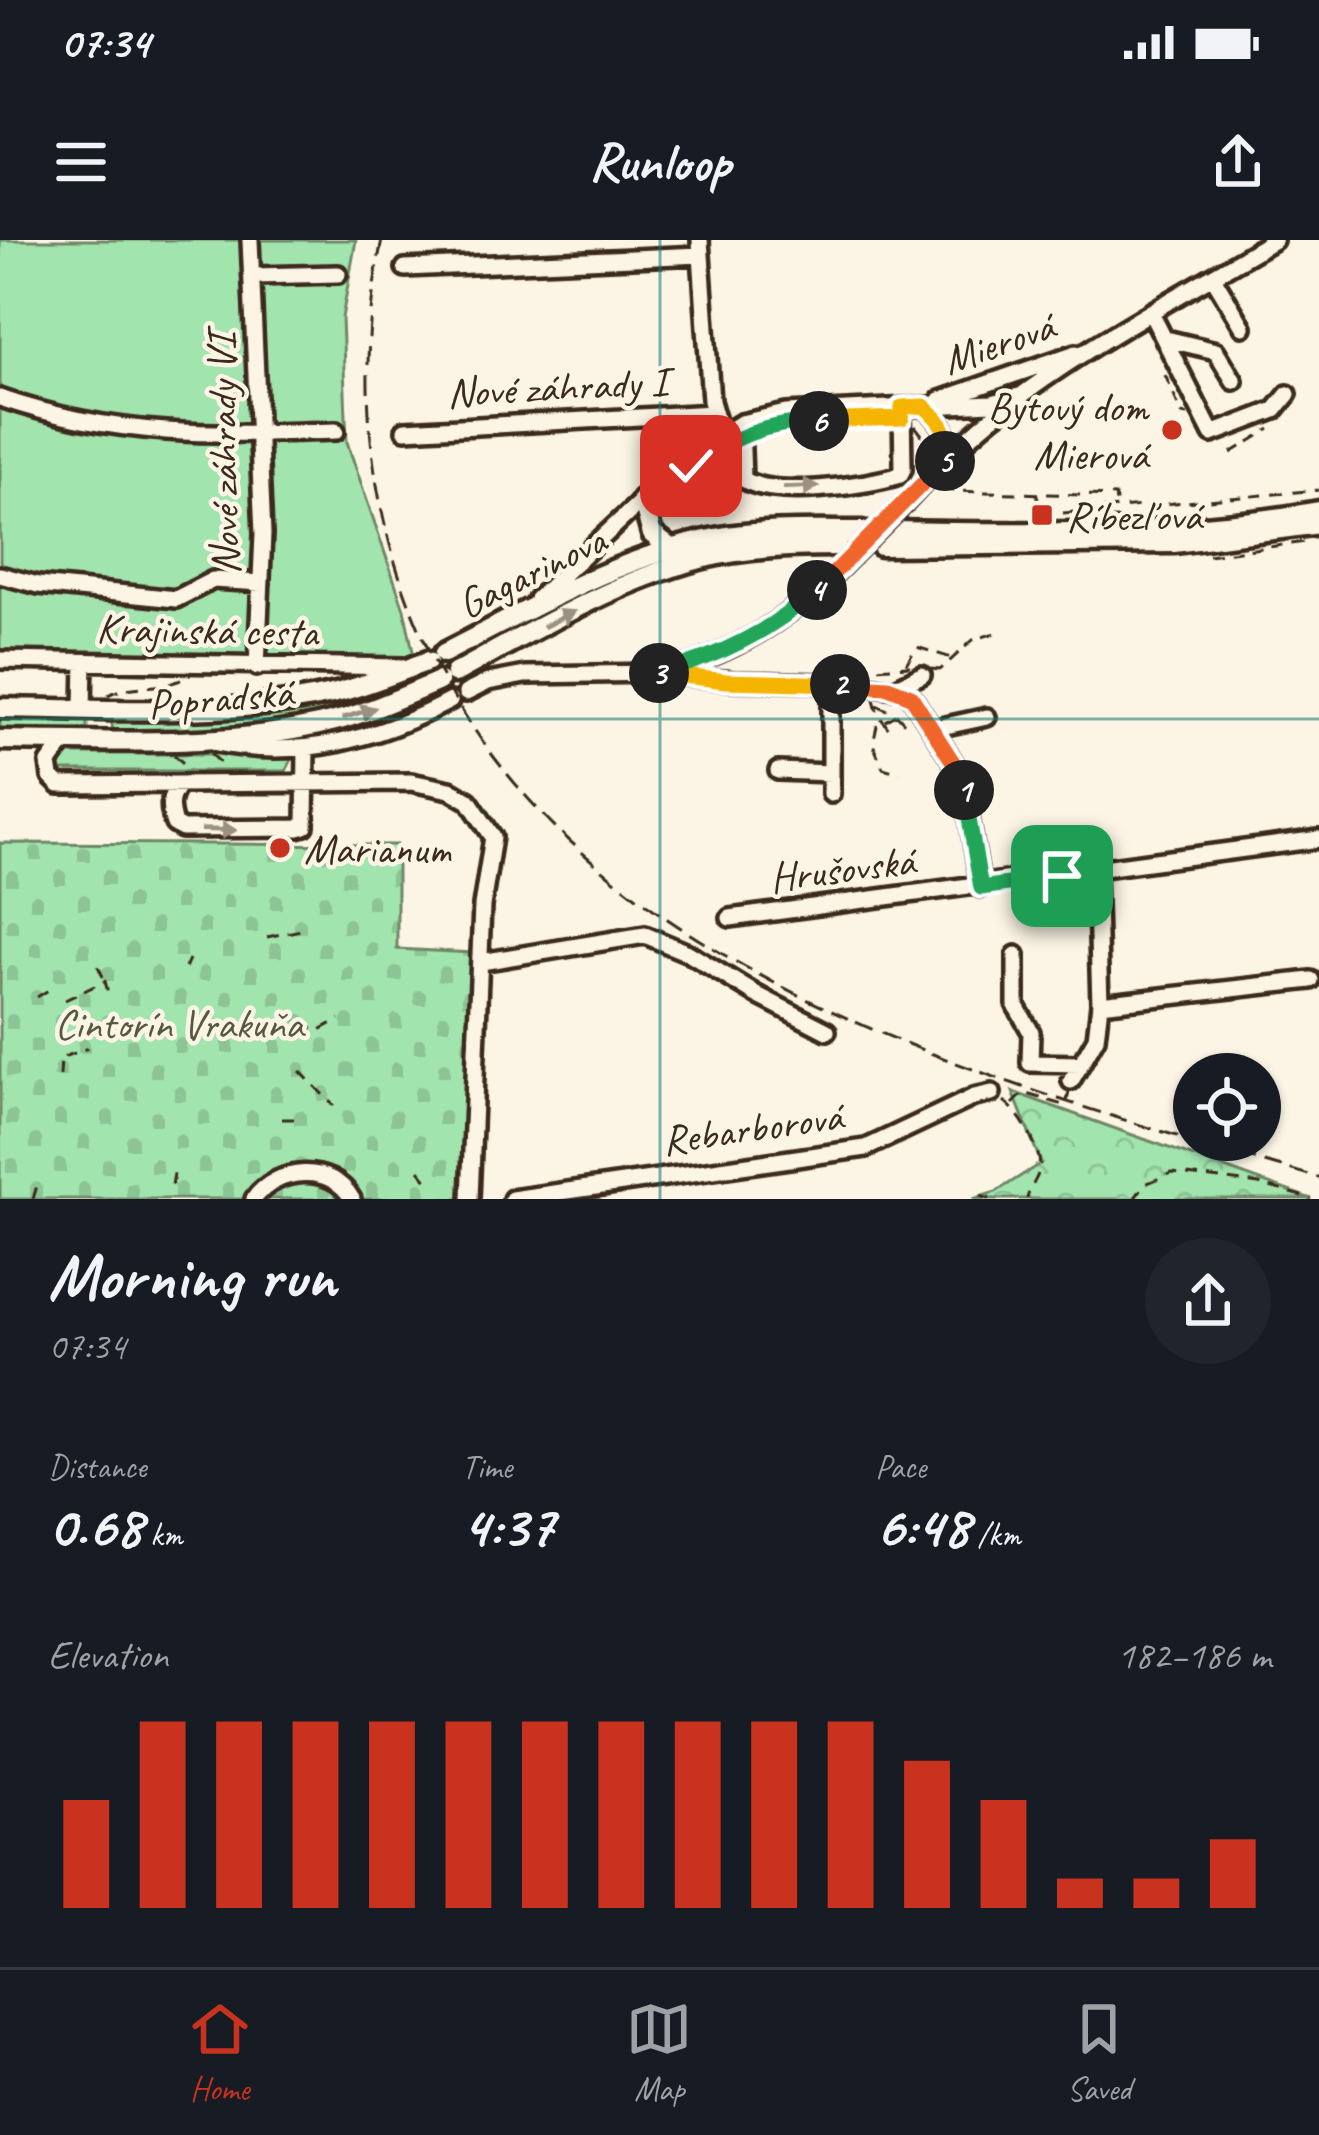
<!DOCTYPE html>
<meta charset="utf-8">
<style>
body{margin:0;font-family:Caveat,sans-serif;background:#20242c;color:#f1f3f6;height:100vh;display:flex;flex-direction:column;font-size:45px;white-space:nowrap}
*{box-sizing:border-box;margin:0}
p{font-size:39px;color:#9ea1a6}
.icon{flex:none;width:66px;height:66px;fill:none;stroke:currentColor;stroke-width:2;stroke-linecap:round;stroke-linejoin:round}
.map{position:relative;height:959px;overflow:hidden}
.details{display:flex;flex-direction:column;background:#171b24;flex:1}
.details>*{flex:none}
.buttons{position:absolute;left:1173px;top:813px;display:grid;gap:24px}
.buttons a{display:grid;place-items:center;width:108px;height:108px;border-radius:50%;background:#171b24;box-shadow:0 3px 9px #0004;font-size:60px}
.pin{position:absolute;display:grid;place-items:center;width:102px;height:102px;color:#fff;margin:-51px;border-radius:24px;box-shadow:0 6px 18px #0006}
.km{position:absolute;width:60px;height:60px;margin:-30px;border-radius:50%;background:#222;color:#fff;font-size:33px;line-height:60px;text-align:center}
.round{display:grid;place-items:center;flex:none;width:126px;height:126px;border-radius:63px;background:#20242c}
.summary{display:flex;align-items:center;justify-content:space-between;height:204px;padding:0 48px}
h1{font-size:66px;font-weight:800;line-height:90px}
.metrics{display:grid;grid-template-columns:repeat(3,1fr);gap:18px;height:204px;padding:12px 48px}
.metrics div{display:grid;align-content:center}
.metrics b{font-size:60px;font-weight:800}
.metrics small{font-size:33px;font-weight:400}
.metrics p{font-size:33px}
.chart{height:336px;padding:24px 48px}
.chart p{display:flex;justify-content:space-between}
.chart svg{width:100%;height:216px;margin-top:12px;stroke:#c8321e;stroke-width:6}
.status{display:flex;justify-content:space-between;align-items:center;height:84px;padding:0 60px;background:#171b24;direction:ltr}
.status svg{height:33px;fill:currentColor}
header{display:flex;justify-content:space-between;align-items:center;height:156px;padding:0 48px;background:#171b24;font-size:54px;font-weight:800}
.dock{display:flex;justify-content:space-around;align-items:center;height:168px;border-top:3px solid #363941;background:#171b24;font-size:33px;color:#9ea1a6}
.dock a{display:grid;justify-items:center;gap:6px}
.dock .on{color:#c8321e}
.map>svg:first-child{display:block}
.green{fill:#a2e4ae;stroke:#6e8766;stroke-width:3}
.forest{fill:url(#forest-crowns);stroke:#6e8766;stroke-width:3}
.cemetery{fill:url(#cemetery-stones);stroke:#6e8766;stroke-width:3}
.lines{fill:none;stroke-linecap:round;stroke-linejoin:round}
.minor-casing{stroke:#3b2a1e;stroke-width:24}
.major-casing{stroke:#3b2a1e;stroke-width:27}
.path{stroke:#3b2a1e;stroke-width:3;stroke-dasharray:12 9;stroke-linecap:butt}
.minor{stroke:#fcf5e5;stroke-width:15}
.major{stroke:#fcf5e5;stroke-width:18}
.rail{stroke:#3b2a1e;stroke-width:3;stroke-dasharray:18 9;stroke-linecap:butt}
.minor-bridge-casing{stroke:#3b2a1e;stroke-width:24;stroke-linecap:butt}
.minor-bridge{stroke:#fcf5e5;stroke-width:15}
.oneway{fill:#9c9082}
.split-1-casing{stroke:#fff;stroke-width:24}
.split-2-casing{stroke:#fff;stroke-width:24}
.split-3-casing{stroke:#fff;stroke-width:24}
.split-4-casing{stroke:#fff;stroke-width:24}
.split-5-casing{stroke:#fff;stroke-width:24}
.split-6-casing{stroke:#fff;stroke-width:24}
.split-7-casing{stroke:#fff;stroke-width:24}
.split-1{stroke:#22a559;stroke-width:15}
.split-2{stroke:#f0652b;stroke-width:15}
.split-3{stroke:#f5b400;stroke-width:15}
.split-4{stroke:#22a559;stroke-width:15}
.split-5{stroke:#f0652b;stroke-width:15}
.split-6{stroke:#f5b400;stroke-width:15}
.split-7{stroke:#22a559;stroke-width:15}
.grid{fill:none;stroke:#0f766e;stroke-width:3;stroke-opacity:0.55}
.poi-dot{fill:#c8321e;stroke:#fcf5e5;stroke-width:4.5}
.labels{text-anchor:middle;stroke-width:9;stroke-linejoin:round;paint-order:stroke}
.street-label{font-size:42px;fill:#3b2a1e;stroke:#fcf5e5}
.poi-label{font-size:42px;fill:#3b2a1e;stroke:#fcf5e5;text-anchor:start}
.park-label{font-size:42px;fill:#555842;stroke:#fcf5e5}
</style>
<div class="status"><b>07:34</b><svg viewBox="0 0 49 12"><path d="M0 12V9h3v3zM5 12V6h3v6zM10 12V3h3v9zM15 12V0h3v12zM26 1h20v11H26zM47 4h2v5h-2z"/></svg></div>
<header><svg class="icon" aria-label="menu" viewBox="0 0 24 24"><path d="M4 6h16M4 12h16M4 18h16"/></svg>Runloop<svg class="icon" aria-label="share" viewBox="0 0 24 24"><path d="M12 15V3M7 8l5-5 5 5M5 13v7h14v-7"/></svg></header>
<div class="map">
<svg width="1319" height="959" viewBox="0 0 1319 959">
<defs>
<pattern id="forest-crowns" width="20" height="18" patternUnits="userSpaceOnUse" patternTransform="scale(3)"><rect width="20" height="18" fill="#a2e4ae"/><path d="M2 6a3 3 0 1 1 6 0M12 15a3 3 0 1 1 6 0" fill="none" stroke="#8cc495"/></pattern>
<pattern id="cemetery-stones" width="16" height="16" patternUnits="userSpaceOnUse" patternTransform="scale(3)"><rect width="16" height="16" fill="#a2e4ae"/><path d="M2 7V4a2 2 0 0 1 4 0v3zM10 15v-3a2 2 0 0 1 4 0v3z" fill="#8cc495"/></pattern>
</defs>
<rect width="100%" height="100%" fill="#fcf5e5"/>
<filter id="ink" filterUnits="userSpaceOnUse"><feTurbulence type="fractalNoise" baseFrequency=".00833" numOctaves="2"/><feDisplacementMap in="SourceGraphic" scale="24" xChannelSelector="R" yChannelSelector="G"/><feConvolveMatrix kernelMatrix="1 2 1 2 8 2 1 2 1" color-interpolation-filters="sRGB"/></filter>
<g filter="url(#ink)">
<path class="green" d="M0 0H356L342 78 347 202 404 369 414 416 377 424 0 416Z
M673 316C541 383 415 459 268 484 218 493 162 489 112 490V475H267L333 463 407 439 580 351Z
M0 478H87V489H0Z
M60 514H288L291 521 286 531H59L56 522Z"/>
<path class="forest" d="M1013 852 1311 959H973L996 952 1041 923Z"/>
<path class="cemetery" d="M0 603 397 605V709L473 713 465 959H0Z"/>
<g class="lines">
<defs>
<path id="minor" d="M250 0 263 294 257 427
M700 0 711 161 716 178
M405 28 701 15
M254 36 338 34
M1213 37 1243 87
M1151 73 1212 194 1275 170 1288 154
M1166 99 1216 111 1234 141
M0 158C116 198 215 195 336 191
M940 160 1076 113
M924 166C943 182 949 193 947 219
M741 183 743 239C773 259 866 246 900 235L903 229 902 167
M405 190 713 173
M905 263C933 233 960 204 992 178 1078 109 1179 57 1274 0
M0 335 38 345 176 359 213 340 261 343
M537 359 690 215 741 183 786 173 992 163 1023 155
M0 420 403 427
M670 430C733 413 784 382 831 337
M895 448 922 435
M466 453 488 442 525 435 659 433 733 441 863 444 900 450 911 456 962 536 981 648
M83 469 84 422
M932 489 987 477
M66 500 49 523 51 537 59 545 411 542 450 550 469 561 493 597 482 666 470 959
M217 503C298 520 379 499 450 461
M778 531 831 533
M179 545C168 557 169 569 174 584L182 589 298 588 305 586 306 508
M831 554V444
M730 678 1319 599
M1016 715V766L1031 792 1030 823 1081 824
M481 722 645 695 688 713 757 755 827 791
M1100 764 1311 740
M1071 841 1096 798 1100 764 1096 631
M254 959C276 927 332 923 352 959
M512 959 866 908 974 857 992 853"/>
<path id="major" d="M642 259 652 294 672 309
M895 291C1036 293 1179 297 1319 271
M881 306 1174 303 1319 284
M444 413C531 369 618 317 715 298 763 289 813 291 862 291
M455 433C532 391 614 342 700 319 748 307 798 306 847 306
M0 468C109 469 225 478 332 454 365 446 396 433 428 421
M0 500C113 501 233 509 343 479 376 469 407 455 439 441"/>
</defs>
<use href="#minor" class="minor-casing"/>
<use href="#major" class="major-casing"/>
<path class="path" d="M1165 135 1182 174 1188 175
M915 186 935 212
M1231 213 1270 189
M945 244 952 251 1115 256 1116 261 1102 270
M1037 255 1042 274
M1042 275 1319 250
M1208 315 1306 302
M906 424 917 407 951 418
M858 429 910 426
M932 429 940 430 973 400 995 393
M108 455C134 442 165 452 190 435
M874 459 878 474 891 492
M877 465 896 474 907 486
M896 475 877 486 873 504 883 528 900 533
M211 514 226 528
M174 515 190 529
M267 697 301 690
M98 726 104 739
M185 728 189 719
M37 757 52 748
M65 760 105 741 108 753
M301 785 320 790 340 779
M300 831 334 866
M60 836 61 818 88 808
M1004 861C1019 872 1044 911 1039 931 1036 942 1029 948 1027 959
M1013 864 1024 853 1066 866 1069 852
M282 879H300
M419 930 428 941
M172 945 175 928
M980 956 990 959
M33 959 39 939
M1134 959 1145 944 1172 933 1259 944 1312 959"/>
<use href="#minor" class="minor"/>
<use href="#major" class="major"/>
<path class="rail" d="M382 0C359 110 364 224 398 332 523 723 969 834 1319 938"/>
<defs>
<path id="minor-bridge" d="M831 337 905 263"/>
</defs>
<use href="#minor-bridge" class="minor-bridge-casing"/>
<use href="#minor-bridge" class="minor-bridge"/>
</g>
<defs><path id="oneway-solid" d="M-6-.8H1V-3.2L6.5 0L1 3.2V.8H-6Z" transform="scale(3)"/></defs>
<g class="oneway">
<use href="#oneway-solid" transform="translate(801 247) rotate(-2)"/>
<use href="#oneway-solid" transform="translate(559 379) rotate(-27)"/>
<use href="#oneway-solid" transform="translate(359 473) rotate(-18)"/>
<use href="#oneway-solid" transform="translate(219 590) rotate(1)"/>
</g>
</g>
<g class="lines" filter="url(#ink)">
<defs>
<path id="split-1" d="M964 550 981 648 1062 636"/>
<path id="split-2" d="M840 444 888 447 911 456 962 536 964 550"/>
<path id="split-3" d="M659 433 726 441 840 444"/>
<path id="split-4" d="M659 433C720 416 769 392 817 350"/>
<path id="split-5" d="M817 350 945 221"/>
<path id="split-6" d="M819 181 902 178V167L924 166C943 182 952 196 945 221"/>
<path id="split-7" d="M691 226C736 196 765 183 819 181"/>
</defs>
<use href="#split-1" class="split-1-casing"/>
<use href="#split-2" class="split-2-casing"/>
<use href="#split-3" class="split-3-casing"/>
<use href="#split-4" class="split-4-casing"/>
<use href="#split-5" class="split-5-casing"/>
<use href="#split-6" class="split-6-casing"/>
<use href="#split-7" class="split-7-casing"/>
<use href="#split-1" class="split-1"/>
<use href="#split-2" class="split-2"/>
<use href="#split-3" class="split-3"/>
<use href="#split-4" class="split-4"/>
<use href="#split-5" class="split-5"/>
<use href="#split-6" class="split-6"/>
<use href="#split-7" class="split-7"/>
</g>
<path class="grid" d="M660 0V959M0 479H1319"/>
<g class="poi-dot">
<circle cx="1172" cy="190" r="12"/>
<rect x="1030" y="263" width="24" height="24" rx="6"/>
<circle cx="280" cy="608" r="12"/>
</g>
<g class="labels">
<g class="street-label">
<text transform="translate(998 102) rotate(-19)" y="15">Mierová</text>
<text transform="translate(557 146) rotate(-3)" y="15">Nové záhrady I</text>
<text transform="translate(222 214) rotate(-91)" y="15">Nové záhrady VI</text>
<text transform="translate(531 331) rotate(-26)" y="15">Gagarinova</text>
<text transform="translate(207 389) rotate(1)" y="15">Krajinská cesta</text>
<text transform="translate(220 457) rotate(-5)" y="15">Popradská</text>
<text transform="translate(842 628) rotate(-7)" y="15">Hrušovská</text>
<text transform="translate(752 887) rotate(-8)" y="15">Rebarborová</text>
</g>
<g class="poi-label">
<text x="1148" y="181" text-anchor="end">Bytový dom<tspan x="1148" dy="48">Mierová</tspan></text>
<text x="1066" y="290">Ríbezľová</text>
<text x="304" y="623">Marianum</text>
</g>
<g class="park-label">
<text x="179" y="798">Cintorín Vrakuňa</text>
</g>
</g>
</svg>
<div class="buttons">
<a><svg class="icon" aria-label="locate" viewBox="0 0 24 24"><circle cx="12" cy="12" r="6"/><path d="M12 2v4M12 18v4M2 12h4M18 12h4"/></svg></a>
</div>
<div class="pin" style="left:1062px;top:636px;background:#1e9e55"><svg class="icon" aria-label="arrive" viewBox="0 0 24 24"><path d="M6 21V4h12l-3 4 3 4H6"/></svg></div>
<div class="pin" style="left:691px;top:226px;background:#d93025"><svg class="icon" aria-label="check" viewBox="0 0 24 24"><path d="M5 12l5 5 9-10"/></svg></div>
<b class="km" style="left:964px;top:550px">1</b>
<b class="km" style="left:840px;top:444px">2</b>
<b class="km" style="left:659px;top:433px">3</b>
<b class="km" style="left:817px;top:350px">4</b>
<b class="km" style="left:945px;top:221px">5</b>
<b class="km" style="left:819px;top:181px">6</b>
</div>
<section class="details">
<div class="summary"><div><h1>Morning run</h1><p>07:34</p></div><a class="round"><svg class="icon" aria-label="share" viewBox="0 0 24 24"><path d="M12 15V3M7 8l5-5 5 5M5 13v7h14v-7"/></svg></a></div>
<div class="metrics">
<div><p>Distance</p><b>0.68<small> km</small></b></div>
<div><p>Time</p><b>4:37</b></div>
<div><p>Pace</p><b>6:48<small> /km</small></b></div>
</div>
<div class="chart"><p><span>Elevation</span>182–186 m</p>
<svg viewBox="0 0 160 44" preserveAspectRatio="none"><path d="M5 44V22M15 44V6M25 44V6M35 44V6M45 44V6M55 44V6M65 44V6M75 44V6M85 44V6M95 44V6M105 44V6M115 44V14M125 44V22M135 44V38M145 44V38M155 44V30"/></svg>
</div>
</section>
<nav class="dock">
<a class="on"><svg class="icon" aria-label="home" viewBox="0 0 24 24"><path d="M3 11l9-7 9 7M6 9v11h12V9"/></svg>Home</a>
<a><svg class="icon" aria-label="map" viewBox="0 0 24 24"><path d="M3 6l6-2 6 2 6-2v14l-6 2-6-2-6 2zM9 4v14M15 6v14"/></svg>Map</a>
<a><svg class="icon" aria-label="saved" viewBox="0 0 24 24"><path d="M7 4h10v16l-5-4-5 4z"/></svg>Saved</a>
</nav>
